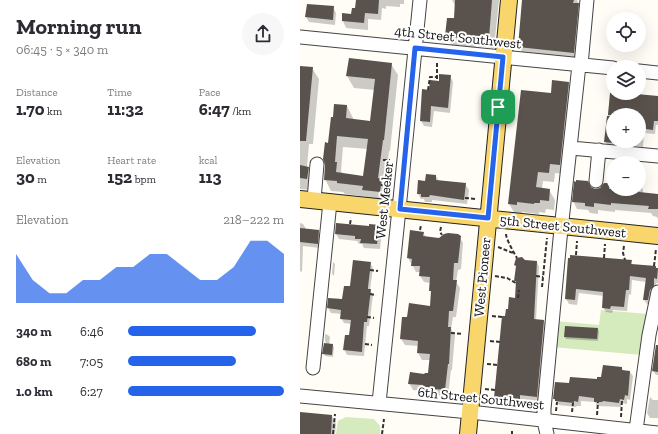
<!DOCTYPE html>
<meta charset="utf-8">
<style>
body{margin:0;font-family:"Zilla Slab",serif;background:#f7f7f7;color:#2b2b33;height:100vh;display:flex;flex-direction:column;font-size:15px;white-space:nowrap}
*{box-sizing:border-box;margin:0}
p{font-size:13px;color:#7c7c81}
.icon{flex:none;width:22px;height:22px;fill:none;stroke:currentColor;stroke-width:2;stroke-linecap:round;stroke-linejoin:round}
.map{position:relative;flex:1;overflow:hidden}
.panel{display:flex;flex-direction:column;background:#fff;width:300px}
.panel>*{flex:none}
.buttons{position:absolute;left:306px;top:12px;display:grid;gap:8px}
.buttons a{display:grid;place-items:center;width:40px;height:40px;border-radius:50%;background:#fff;box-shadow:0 4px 16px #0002;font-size:20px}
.pin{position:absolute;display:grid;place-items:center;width:34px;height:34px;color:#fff;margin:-17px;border-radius:8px;box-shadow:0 2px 6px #0006}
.round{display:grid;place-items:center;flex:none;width:42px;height:42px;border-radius:21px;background:#f7f7f7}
.summary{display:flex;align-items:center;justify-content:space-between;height:68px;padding:0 16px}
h1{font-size:22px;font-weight:700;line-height:30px}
.figures{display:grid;grid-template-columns:repeat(3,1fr);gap:6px;height:68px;padding:4px 16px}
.figures div{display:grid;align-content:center}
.figures b{font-size:17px;font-weight:700}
.figures small{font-size:11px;font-weight:400}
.figures p{font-size:11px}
.chart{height:112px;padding:8px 16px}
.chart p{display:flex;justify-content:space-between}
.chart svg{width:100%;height:72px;margin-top:4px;fill:#2563eb;opacity:.7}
ul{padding:0 16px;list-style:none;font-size:13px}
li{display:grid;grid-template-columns:64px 48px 1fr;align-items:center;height:30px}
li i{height:10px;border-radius:5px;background:#2563eb}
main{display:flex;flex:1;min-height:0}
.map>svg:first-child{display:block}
.green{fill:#d5ebbd}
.shadow{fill:#0003;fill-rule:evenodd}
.building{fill:#5a524d;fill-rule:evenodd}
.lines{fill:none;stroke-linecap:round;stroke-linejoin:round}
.minor-casing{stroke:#444;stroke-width:15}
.major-casing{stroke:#222;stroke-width:18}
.path{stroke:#333;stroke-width:2;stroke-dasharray:4 2;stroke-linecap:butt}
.minor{stroke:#fff;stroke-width:13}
.major{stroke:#f9d66b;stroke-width:16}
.route-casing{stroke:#fff;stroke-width:8}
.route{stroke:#2563eb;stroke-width:5}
.labels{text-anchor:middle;stroke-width:4;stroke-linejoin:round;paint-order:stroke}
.street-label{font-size:14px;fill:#111;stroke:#fff}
</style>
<main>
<section class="panel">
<div class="summary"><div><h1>Morning run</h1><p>06:45 · 5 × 340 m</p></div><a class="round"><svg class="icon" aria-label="share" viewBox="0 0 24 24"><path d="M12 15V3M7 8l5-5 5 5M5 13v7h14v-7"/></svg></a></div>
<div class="figures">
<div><p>Distance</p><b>1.70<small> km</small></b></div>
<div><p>Time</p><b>11:32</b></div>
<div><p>Pace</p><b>6:47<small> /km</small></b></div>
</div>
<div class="figures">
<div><p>Elevation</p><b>30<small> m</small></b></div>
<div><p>Heart rate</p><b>152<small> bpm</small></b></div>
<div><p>kcal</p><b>113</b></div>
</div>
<div class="chart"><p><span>Elevation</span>218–222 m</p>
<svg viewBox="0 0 160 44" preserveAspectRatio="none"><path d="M0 44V14L10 30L20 38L30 38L40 30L50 30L60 22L70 22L80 14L90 14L100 22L110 30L120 30L130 22L140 6L150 6L160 14V44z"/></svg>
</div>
<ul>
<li><b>340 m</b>6:46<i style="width:82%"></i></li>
<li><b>680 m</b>7:05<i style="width:69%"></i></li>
<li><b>1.0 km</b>6:27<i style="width:100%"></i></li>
</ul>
</section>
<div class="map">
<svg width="358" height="434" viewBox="0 0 358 434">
<rect width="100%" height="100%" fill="#fffdf5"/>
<path class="green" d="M301 310 348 314 342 355 252 347 255 321 299 325Z
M46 417 74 419 80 426V434H36L38 421Z"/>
<path class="shadow" d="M58 0H104V4H100V7L86 6V9L82 8 81 20 68 19V30L46 28 43 21 52 15 57 9Z
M152 0H199L194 48 176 46 175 49 153 47 146 36 155 19 156 7Z
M223 0H277L284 15 280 63 225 57 219 47Z
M33 7 36 13 35 25 9 22 6 17Z
M50 59 91 64 98 75 90 151H89L85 186 88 191 86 203 70 201 68 197 45 194 43 192 31 191 25 179 29 144 34 118 47 106 53 118V120L71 122 75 90 54 88 47 76ZM43 147 68 149 64 178 43 174 41 171Z
M0 67 12 68 19 79 13 144H9L7 167 14 179 13 190 0 189Z
M150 76 153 82 150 113 134 111 132 127 124 126 121 121 123 90 130 91 139 82Z
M269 83 274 92 265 174 255 173 254 182 243 181 242 189 249 190 255 200 254 210 246 209 245 213 239 212V214L222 212V215L215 214 209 204 252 94Z
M311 88H313V93H325L358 97V125H356L355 134 344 133 343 147 332 146V150L308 146 305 141ZM313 115H339V141H313Z
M339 172 343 178 342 187 343 190V193L358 195V219L357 217 353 216 351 213 315 210V212L298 210V214L290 213 288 210 277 209 273 201 291 188 296 190 300 189 304 184 313 185V189H339Z
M136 176 139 181 165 184 169 190 167 204 132 200V202H125L124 199H121L118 194 126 182Z
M0 223 3 224 6 229 18 231 21 236 20 248 3 246 2 272 0 271Z
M79 226 82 231 80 249 64 248 62 244H59L57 241 39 239 36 234Z
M123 233 126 237 140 239 159 236 163 243 161 269 158 270 156 282 160 288 156 317H153L151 329 155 335 152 370H151L148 396 128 395 126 392 113 390 109 383 129 374 131 360H122L118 353 119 346 105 345 101 339 108 318 131 307 132 294 130 290 131 283 124 282 120 276V272H116L108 258Z
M269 259 331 261 333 265 356 267 358 270V283H356V291L350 305 347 304 344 300 346 282 332 280 331 295 329 294 327 311 313 310 312 313 306 312 303 307 304 296 279 293 277 305 269 304 266 299Z
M225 261 237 262 239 267 236 320 244 321 246 325 239 401 222 399V404L217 403 216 405H207L205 403 198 402 196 397 206 317 209 310 216 299 217 283 215 280Z
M33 262 35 264 34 276 32 274Z
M70 263 73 268 70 290 73 295 69 326H67L64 356 47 355 44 349 50 336 51 324 44 323 41 318 42 314 31 313 28 308 42 300 51 287Z
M297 329 299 331 298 341 266 339 265 337Z
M25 334 28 335 30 337 29 345H32L34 347 33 357 25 356 24 354 27 345 25 341Z
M358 359V375H356L353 371Z
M322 368 323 371 330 372 333 376 330 400 327 399V404L322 403 321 407 297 406 295 402 281 401V406H277L276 407 259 405 254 399 270 384 298 381Z
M350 397 353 400H358V418H350L347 413Z
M32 416 36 424 35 434H0Z"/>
<path class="building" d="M56 0H79L78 14 65 13 64 23 42 21V13L51 14 52 8H55Z
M155 0H192L189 38 170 36V39L145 36 147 18H154Z
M222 0H274L273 3H279L274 53 218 47Z
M7 4 34 6 33 20 5 17Z
M49 58 92 63 84 140H83L78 178H82L80 192 62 190 63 186 37 183V181L24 180 25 165 23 159 25 142 28 143 31 117H33L34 104 47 105 46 118 70 121 75 79 46 76ZM37 136 68 139 63 176 36 172 37 162H35Z
M0 66 13 67 6 141H0Z
M139 74 151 75 148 108 131 106 130 122 120 121 122 89 129 90 130 80 139 81Z
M252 80 269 82 260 165 250 164 249 173 238 172 236 187 250 189 249 201 240 200V203H234V204L217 202V205L208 204 221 90 251 93Z
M310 93H326L358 96V121H354L353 130 339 128V115H308Z
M307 116H313V143L304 142Z
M0 165 9 167 7 179 0 178Z
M126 174 136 175V180L166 183 164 200 130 195 129 197H121V194H117L118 180 125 181Z
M276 180 288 181 291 187 295 189 300 188 304 183H310L309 189H339V192L358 194V209H348L349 206 311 203V205L294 203V207L285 206V203L272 202 274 181 276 182Z
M36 223 69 226V224L80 225 77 244 60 243 61 239H55V236L35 234Z
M0 228 19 230 18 244 0 242Z
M110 230 124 232 123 236 139 238 144 234 148 233 158 234 161 236 158 263H154L153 280H157L153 311H149L148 327H151L149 364H148L145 390 123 388V385L108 384 110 372 124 374 125 373H128L130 354 117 353 118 341 100 339 102 317H107L109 303 130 306 131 291H129L130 277 119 276 120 266H111L112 259 107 258Z
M270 255 332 260 331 264 356 266V268H358L357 279 354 278V286L350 290 348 300H343L346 278 330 276 329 290H326L324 307 311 306 310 309 302 308 303 292 276 289 275 300 265 299 268 258H270Z
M222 257 225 260 237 261 234 319 244 320 237 397 220 395V399H214V401L203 400V398H194L202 316H205L206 309H208L209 297 215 298 216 281H214L216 266 214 265 216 258Z
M53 260 71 262 68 287V289H71L67 322H64L62 352 43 350 45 335H49L51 320 40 319 41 310 27 308 28 298 42 299 44 286H50Z
M265 326 298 328 297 339 264 337Z
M24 343 33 344 32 355 22 354Z
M356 345H358V372L352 371Z
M303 365 322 367V370L330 371 328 396 325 395 324 400 320 399 319 403 303 401 302 402H294V398L279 396 278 402 274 401V403L255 401V399H253L255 382 269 383 270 377 297 379V377H301Z
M0 412 32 415 31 434H0Z"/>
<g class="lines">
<defs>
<path id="minor" d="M0 37 313 68
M281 65 287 0
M339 71 358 73
M271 148 358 156
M296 181 299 150
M14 200 17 164
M13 368 30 202
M0 396 170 412 358 433
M79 403 99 209 120 0
M336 430 349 335 358 292
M247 434 244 421V409L260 239 279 65"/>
<path id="major" d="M0 199 358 236
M168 434 209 0"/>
</defs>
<use href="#minor" class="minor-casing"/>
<use href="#major" class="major-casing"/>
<path class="path" d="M137 63V81
M128 90 130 77H137
M83 160H90
M81 185H88
M165 198 176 199
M50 224 51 218
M141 227 140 232 142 235
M120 230 121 225
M206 234C206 239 214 253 217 258
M78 235H82
M324 246 323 253 325 260
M198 247 213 253
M276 255 277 241
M304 258 305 244
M354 266 356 249
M70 270 78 271
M195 276 207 278 216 283
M236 276 243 277
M242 287 247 238
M70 294 76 295
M218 298 219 290
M192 316 202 317
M67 317 74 318
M151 333 163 334
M190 341 200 342
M65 344 72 345
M187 364 198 365
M185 389 195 390
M256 411 257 402
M272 412 273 403
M297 415 298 402
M321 417 322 400
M33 434 35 414
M82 434 84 419
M212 434V431"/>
<use href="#minor" class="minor"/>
<use href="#major" class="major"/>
</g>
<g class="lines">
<defs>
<path id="route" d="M115 48 203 57 188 218 100 209Z"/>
</defs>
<use href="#route" class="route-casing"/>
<use href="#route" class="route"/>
</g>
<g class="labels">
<g class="street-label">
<text transform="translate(158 37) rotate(6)" y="5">4th Street Southwest</text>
<text transform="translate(84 200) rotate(-84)" y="5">West Meeker</text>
<text transform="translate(263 226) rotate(6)" y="5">5th Street Southwest</text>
<text transform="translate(182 277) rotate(-85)" y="5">West Pioneer</text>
<text transform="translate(181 398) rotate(6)" y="5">6th Street Southwest</text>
</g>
</g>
</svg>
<div class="buttons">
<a><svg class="icon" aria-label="locate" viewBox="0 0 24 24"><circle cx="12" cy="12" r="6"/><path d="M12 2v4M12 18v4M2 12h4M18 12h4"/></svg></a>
<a><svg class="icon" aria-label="layers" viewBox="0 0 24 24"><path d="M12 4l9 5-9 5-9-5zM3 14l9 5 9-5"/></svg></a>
<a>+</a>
<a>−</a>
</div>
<div class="pin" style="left:198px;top:107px;background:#1e9e55"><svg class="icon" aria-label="arrive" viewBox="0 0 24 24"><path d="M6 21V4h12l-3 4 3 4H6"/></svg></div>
</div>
</main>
